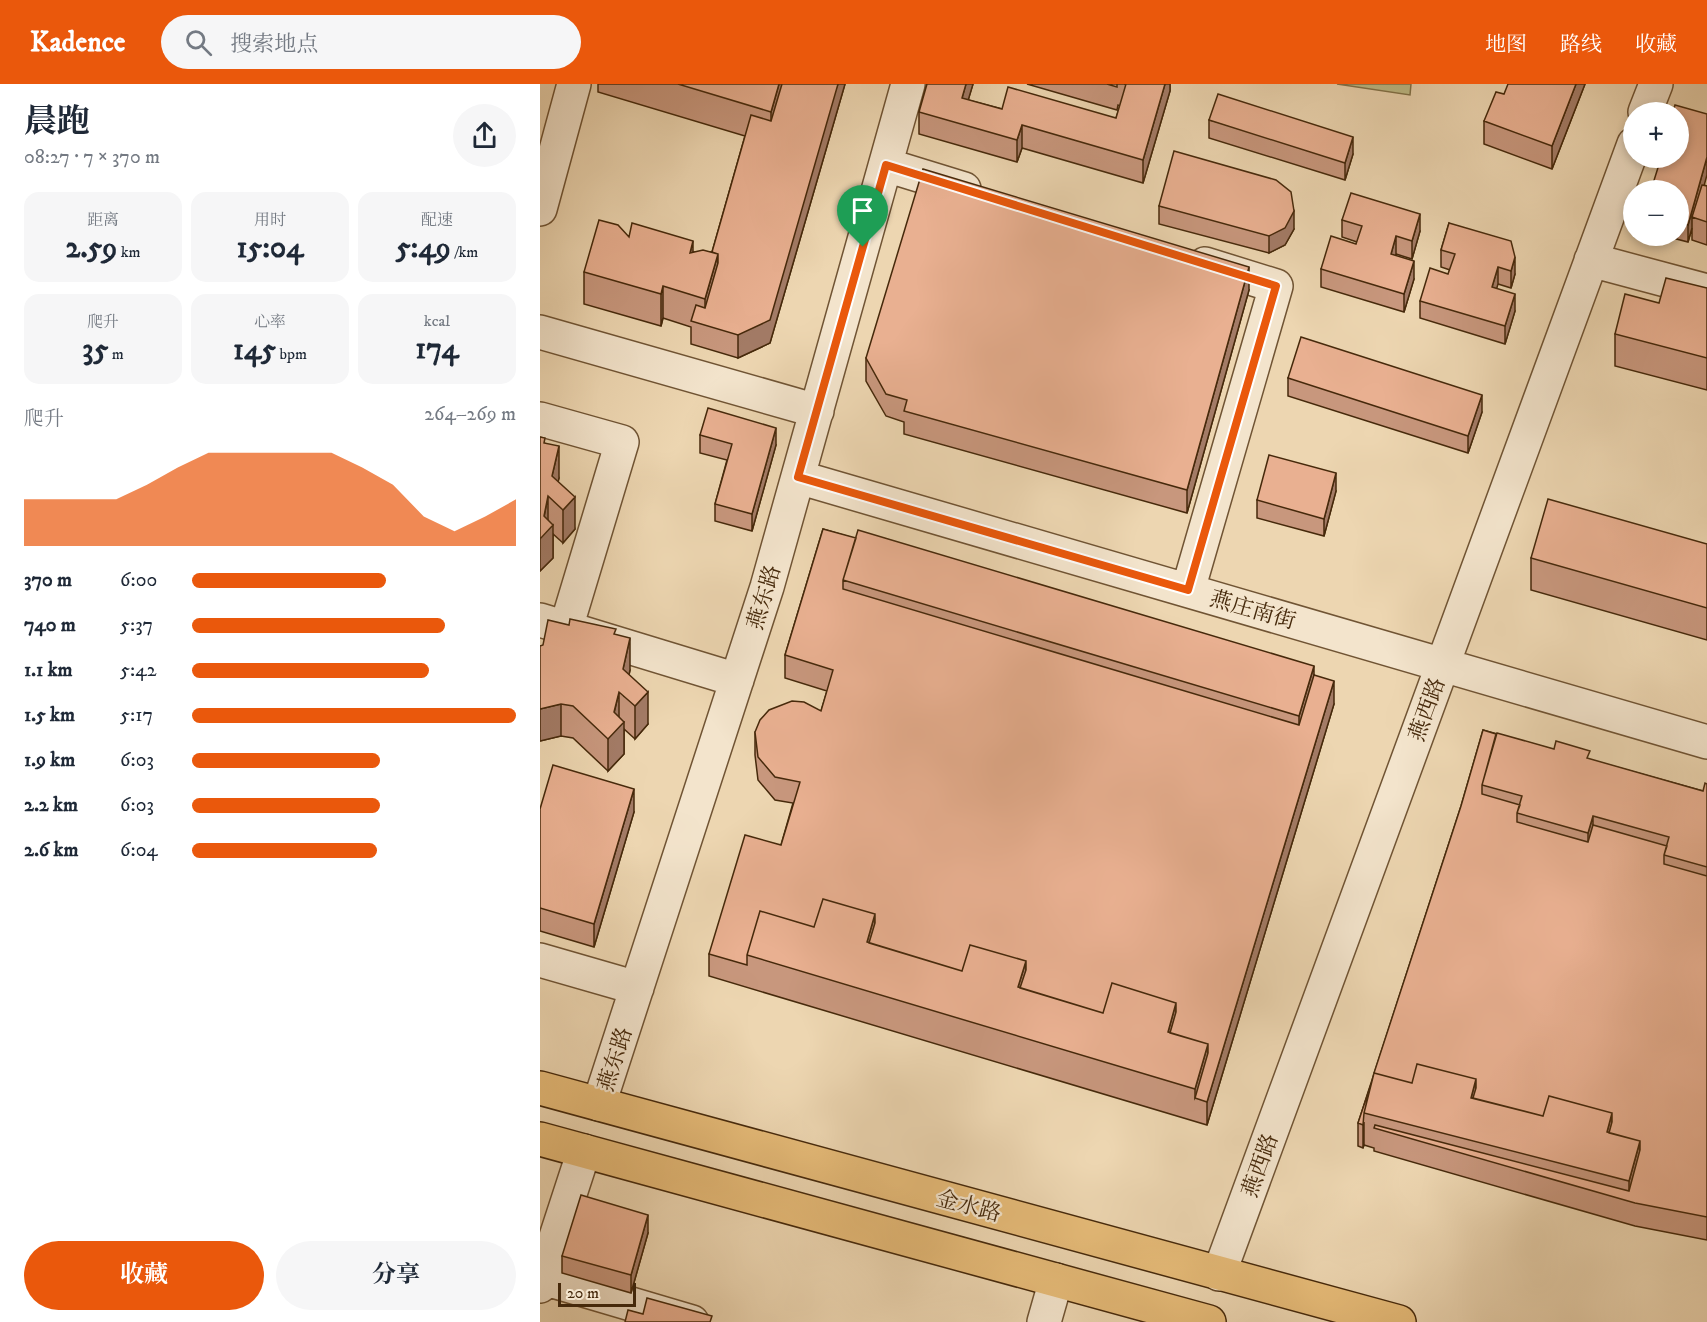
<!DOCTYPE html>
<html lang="zh">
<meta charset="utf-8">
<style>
body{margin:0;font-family:"IM FELL DW Pica","Noto Serif SC",serif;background:#f6f6f7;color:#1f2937;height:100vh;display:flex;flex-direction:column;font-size:22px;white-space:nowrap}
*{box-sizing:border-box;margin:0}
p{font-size:20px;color:#747a83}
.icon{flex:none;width:33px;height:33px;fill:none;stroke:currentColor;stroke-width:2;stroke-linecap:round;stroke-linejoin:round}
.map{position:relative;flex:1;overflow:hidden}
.drawer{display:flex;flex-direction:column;background:#fff;width:540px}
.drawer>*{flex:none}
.fabs{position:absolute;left:1083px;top:18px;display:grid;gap:12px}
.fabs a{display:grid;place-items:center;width:66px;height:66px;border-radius:50%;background:#fff;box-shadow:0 3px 9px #0003;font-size:30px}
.scale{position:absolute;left:18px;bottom:15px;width:78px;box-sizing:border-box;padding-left:6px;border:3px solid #46290b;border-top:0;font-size:16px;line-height:21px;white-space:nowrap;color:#46290b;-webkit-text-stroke:4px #f3e4cc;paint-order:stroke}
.pin{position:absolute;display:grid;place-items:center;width:51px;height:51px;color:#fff;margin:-62px -26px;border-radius:50% 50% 50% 0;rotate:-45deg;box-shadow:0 0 6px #0007}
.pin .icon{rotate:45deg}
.round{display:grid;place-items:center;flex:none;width:63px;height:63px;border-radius:32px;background:#f6f6f7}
.summary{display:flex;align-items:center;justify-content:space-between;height:102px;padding:0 24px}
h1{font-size:33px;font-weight:700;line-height:45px}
.stats{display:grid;grid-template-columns:repeat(3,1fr);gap:9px;height:102px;padding:6px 24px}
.stats div{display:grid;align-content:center;border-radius:15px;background:#f6f6f7;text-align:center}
.stats b{font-size:30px;font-weight:700}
.stats small{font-size:16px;font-weight:400}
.stats p{font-size:16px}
.chart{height:168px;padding:12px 24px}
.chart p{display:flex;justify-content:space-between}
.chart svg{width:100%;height:108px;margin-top:6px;fill:#ea580c;opacity:.7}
.cta{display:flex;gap:12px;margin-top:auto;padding:12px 24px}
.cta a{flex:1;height:69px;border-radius:36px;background:#ea580c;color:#fff;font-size:24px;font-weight:700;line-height:69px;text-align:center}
.cta a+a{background:#f6f6f7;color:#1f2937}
ul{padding:0 24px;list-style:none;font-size:20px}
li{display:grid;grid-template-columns:96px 72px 1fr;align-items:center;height:45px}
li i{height:15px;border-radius:8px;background:#ea580c}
header{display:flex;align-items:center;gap:36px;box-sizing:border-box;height:84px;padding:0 30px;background:#ea580c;color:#fff}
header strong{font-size:28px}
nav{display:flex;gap:33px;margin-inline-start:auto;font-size:21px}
.search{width:420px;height:54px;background:#f6f6f7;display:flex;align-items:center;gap:15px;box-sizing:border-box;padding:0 21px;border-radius:33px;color:#747a83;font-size:22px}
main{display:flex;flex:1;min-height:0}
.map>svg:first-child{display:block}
.grass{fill:#bebc87;stroke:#827249;stroke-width:1.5}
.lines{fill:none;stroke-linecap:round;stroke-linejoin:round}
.minor-casing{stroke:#705434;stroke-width:36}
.major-casing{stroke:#46290b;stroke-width:36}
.minor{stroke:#f3e4cc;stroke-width:33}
.major{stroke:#e6bb78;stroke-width:33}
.wall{fill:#c8977d;stroke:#46290b;stroke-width:1.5}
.shaded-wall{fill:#a37b66;stroke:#46290b;stroke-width:1.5}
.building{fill:#e9b091;stroke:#46290b;stroke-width:1.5}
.route-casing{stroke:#fff;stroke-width:12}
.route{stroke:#ea580c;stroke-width:8}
.labels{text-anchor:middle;stroke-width:4.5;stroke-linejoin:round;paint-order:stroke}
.street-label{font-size:22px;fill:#46290b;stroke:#f3e4cc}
</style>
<header>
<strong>Kadence</strong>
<div class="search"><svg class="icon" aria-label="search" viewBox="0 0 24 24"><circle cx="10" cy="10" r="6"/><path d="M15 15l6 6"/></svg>搜索地点</div>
<nav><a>地图</a><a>路线</a><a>收藏</a></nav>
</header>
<main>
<section class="drawer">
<div class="summary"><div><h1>晨跑</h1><p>08:27 · 7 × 370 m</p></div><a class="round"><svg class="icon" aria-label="share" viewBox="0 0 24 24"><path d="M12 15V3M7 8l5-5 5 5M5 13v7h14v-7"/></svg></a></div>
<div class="stats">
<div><p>距离</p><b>2.59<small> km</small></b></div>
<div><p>用时</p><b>15:04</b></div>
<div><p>配速</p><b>5:49<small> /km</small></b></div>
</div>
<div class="stats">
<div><p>爬升</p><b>35<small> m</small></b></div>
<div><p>心率</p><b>145<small> bpm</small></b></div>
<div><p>kcal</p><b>174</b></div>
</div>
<div class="chart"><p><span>爬升</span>264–269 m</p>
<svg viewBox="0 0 160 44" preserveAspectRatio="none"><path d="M0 44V25L10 25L20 25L30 25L40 19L50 12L60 6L70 6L80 6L90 6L100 6L110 12L120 19L130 32L140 38L150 32L160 25V44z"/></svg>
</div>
<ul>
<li><b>370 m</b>6:00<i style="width:60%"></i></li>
<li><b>740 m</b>5:37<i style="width:78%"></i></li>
<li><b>1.1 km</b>5:42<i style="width:73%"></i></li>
<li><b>1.5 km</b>5:17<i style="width:100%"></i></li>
<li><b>1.9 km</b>6:03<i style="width:58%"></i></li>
<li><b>2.2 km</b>6:03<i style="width:58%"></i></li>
<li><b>2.6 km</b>6:04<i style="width:57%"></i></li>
</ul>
<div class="cta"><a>收藏</a><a>分享</a></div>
</section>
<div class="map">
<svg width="1167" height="1238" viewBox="0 0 1167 1238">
<rect width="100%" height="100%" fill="#edd6b1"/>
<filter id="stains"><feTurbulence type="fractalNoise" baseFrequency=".00333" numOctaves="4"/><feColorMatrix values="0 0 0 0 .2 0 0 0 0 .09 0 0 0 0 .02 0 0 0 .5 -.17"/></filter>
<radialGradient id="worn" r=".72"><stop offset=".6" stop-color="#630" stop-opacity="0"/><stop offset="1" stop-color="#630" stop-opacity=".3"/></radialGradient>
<path class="grass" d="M797 0H871L870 11Z"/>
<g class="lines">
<defs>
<path id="minor" d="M1105 28 1116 0
M346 81 424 105
M0 125 34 0
M1051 176 1167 207
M0 248 277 327
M0 335 82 358 26 544
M258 393 1167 658
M648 506 736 202 665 180
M0 536 197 596
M0 876 97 904
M59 1020 227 503 368 0
M679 1190 1094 60
M3 1194 152 1238
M0 1202 44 1067
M504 1238 516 1196"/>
<path id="major" d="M0 1004 859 1238
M0 1055 669 1238"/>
</defs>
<use href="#minor" class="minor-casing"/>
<use href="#major" class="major-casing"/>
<use href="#minor" class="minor"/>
<use href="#major" class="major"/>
</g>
<path class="wall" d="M58 0H305L230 259 198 274 151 260V243L123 234 121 242 44 220V188L89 153 153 168H172L205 52 58 8Z
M387 0H433L428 16 462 25 576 34 580 22 578 21 577 26 487 0H630V7L603 99 482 64 477 78 379 50V28Z
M1045 0 1012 85 944 60V37L964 10Z
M669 36 813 70 805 96 669 54Z
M1164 101 1167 102V161L1152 156V144L1148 158 1125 152H1138V106Z
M619 122 754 145 745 161 729 169 619 140Z
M802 136 880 147 872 175 856 170 855 172 874 195 864 228 781 203V185L816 160 817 158 802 153Z
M909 139 975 190 971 204 958 200 956 204 975 227 965 260 880 234V217L908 190 910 186 901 183V166Z
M1167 204V306L1075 282V250L1119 219Z
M709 206 647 429 364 350V338L346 332 326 297V274Z
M748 294 942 328 928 369 748 312Z
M160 351 236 361 212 447 175 437V420L187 376 160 369Z
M5 359 19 394 18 397 35 445 23 459 13 450V474L0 487Z
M796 407 784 452 717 434V416Z
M283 445 774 591 794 620 667 1041 169 892V870L241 761 253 719 235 716 218 696 215 671V648L281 627 287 607 245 594V571Z
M1167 460V556L991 506V474Z
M76 551 90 586 89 591 108 640 95 655 84 645V670L68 687 33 654 21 652 0 657V562Z
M943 646 1163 707 1167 700V1156L1095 1142 834 1067V1064L824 1061 823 1064 818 1062V1039L921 722Z
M0 725 94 728 54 863 0 847Z
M108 1149 91 1209 22 1189V1172Z"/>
<path class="shaded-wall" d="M239 0H249L231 60V28Z
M298 0H305L230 259 198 274V251Z
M426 0H433L422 37V14Z
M625 0H630V7L603 99V76Z
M1036 0H1045L1012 85V62Z
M482 41V64L477 78V56Z
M813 53V70L805 96V79Z
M1167 73V91L1155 134 1152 133V144L1148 158V141Z
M754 127V145L745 161 729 169V152Z
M880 130V147L872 175V157Z
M856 152V170L851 188V170Z
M153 157V189L150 169Z
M178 170V202L165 241V215Z
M975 173V190L971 204V187Z
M874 177V195L864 228V210Z
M709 183V206L647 429V406Z
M958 183V200L952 221V203Z
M123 202V234L121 242V210Z
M975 210V227L965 260V242Z
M942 311V328L928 369V352Z
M236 344V361L212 447V430Z
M19 362V394L14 418 12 392Z
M796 389V407L784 452V435Z
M8 412V445L13 441V474L0 487V455Z
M35 413V445L23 459V426Z
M90 554V586L84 613 83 585Z
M774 582V614L759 664V632Z
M794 597V620L667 1041V1018Z
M79 608V640L84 638V670L68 687V655Z
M108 608V640L95 655V622Z
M21 620V652L0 657V625Z
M94 705V728L54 863V840Z
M1053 732V764L1048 781V749Z
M335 830V862L327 858Z
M486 877V909L478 903Z
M636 919V951L628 948Z
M668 960V992L655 1014V1005Z
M936 995V1024L931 1014Z
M1072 1029V1059L1067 1048Z
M824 1038V1061L823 1064V1041Z
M1100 1057V1089L1089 1117V1097Z
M108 1131V1149L91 1209V1191Z"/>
<path class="building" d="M138 0H239L231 28Z
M242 0H298L230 236 198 251 151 237 156 221 165 224 178 179V170L172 168 211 31 231 37Z
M387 0H426L422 14 462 25 468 3 576 34 586 0H584H625L603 76 482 41 477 56 379 28Z
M567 0H577V3Z
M968 0H1036L1012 62 944 37 956 8 964 10Z
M678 10 813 53 805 79 669 36Z
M1135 21 1167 30V73L1148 141 1138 138V106H1111L1121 74H1138V28H1133Z
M634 67 736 96 751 108 754 127 745 144 729 152 619 122Z
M383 85 709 183 647 406 364 327 367 316 346 310 326 274Z
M1162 101 1167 102V138L1152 133Z
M811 109 880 130 872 157 856 152 851 170 874 177 864 210 781 185 791 152 816 160 822 142 802 136Z
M59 136 78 141 89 153 92 139 153 157 150 169 163 166 178 170 165 215 123 202 121 210 44 188Z
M909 139 971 157 975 173 971 187 958 183 952 203 975 210 965 242 880 217 890 184 908 190 915 170 901 166Z
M1126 194 1167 204V274L1075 250 1085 210 1119 219Z
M761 253 942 311 928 352 748 294Z
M168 324 236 344 212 430 175 420 192 360 160 351Z
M0 353 5 354 4 359 19 362 12 392 35 413 23 426 8 412 4 432 13 441 0 455Z
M729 371 796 389 784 435 717 416Z
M1008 415 1167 460V524L991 474Z
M283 445 316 454 303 496V505L759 641 774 591 794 597 667 1018 655 1014 668 969V960L630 949 636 928V919L572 899 563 929 480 904 486 886V877L430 861 422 887 329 859 335 839V830L283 815 274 843 220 827 207 871V881L169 870 205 751 241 761 260 698 235 693 218 673 215 648 220 636 229 626 252 617 264 618 281 627 293 586 245 571Z
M318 446 774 582 759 632 303 496Z
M30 535 76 545 74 550 90 554 83 585 108 608 95 622 79 608 74 628 84 638 68 655 33 622 21 620 0 625V562L3 561 8 536 29 541Z
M943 646 956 650 942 701V710L980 721 977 729V738L1048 758 1053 741 1127 762 1124 771V780L1167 792V1133L1095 1119 834 1044 835 1041 1089 1107 1100 1066V1057L1069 1049 1072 1038V1029L1009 1012 1003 1032 933 1014 936 1004V995L877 980 872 999 834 989 921 722Z
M957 649 1014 665 1016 657 1050 667 1047 674 1163 707 1165 699 1167 700V783L1124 771 1129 753 1053 732 1048 749 977 729 982 712 942 701Z
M13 681 94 705 54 840 0 824V725Z
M283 815 335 830 327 858 422 887 430 861 486 877 478 903 563 929 572 899 636 919 628 948 668 960 655 1005 207 871 220 827 274 843Z
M877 980 936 995 931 1014 1003 1032 1009 1012 1072 1029 1067 1048 1100 1057 1089 1097 824 1029 834 989 872 999Z
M831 1000 824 1029 823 1041 818 1039Z
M41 1111 108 1131 91 1191 22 1172Z
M107 1214 172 1232 170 1238H85L88 1226 103 1230Z"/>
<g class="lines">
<defs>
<path id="route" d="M346 81 736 202 648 506 258 393Z"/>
</defs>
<use href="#route" class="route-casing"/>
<use href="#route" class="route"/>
</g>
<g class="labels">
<g class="street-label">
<text transform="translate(223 513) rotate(-73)" y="8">燕东路</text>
<text transform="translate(713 525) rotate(16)" y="8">燕庄南街</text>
<text transform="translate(886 625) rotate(-70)" y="8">燕西路</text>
<text transform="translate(74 975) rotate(-72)" y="8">燕东路</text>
<text transform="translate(719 1081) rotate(-70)" y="8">燕西路</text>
<text transform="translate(429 1121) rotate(15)" y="8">金水路</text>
</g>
</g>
<rect width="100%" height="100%" filter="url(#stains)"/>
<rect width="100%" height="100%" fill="url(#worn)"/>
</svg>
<div class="fabs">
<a>+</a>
<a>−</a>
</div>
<div class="scale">20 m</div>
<div class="pin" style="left:323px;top:163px;background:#1e9e55"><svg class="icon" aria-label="arrive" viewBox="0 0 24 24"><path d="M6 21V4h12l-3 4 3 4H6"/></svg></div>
</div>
</main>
